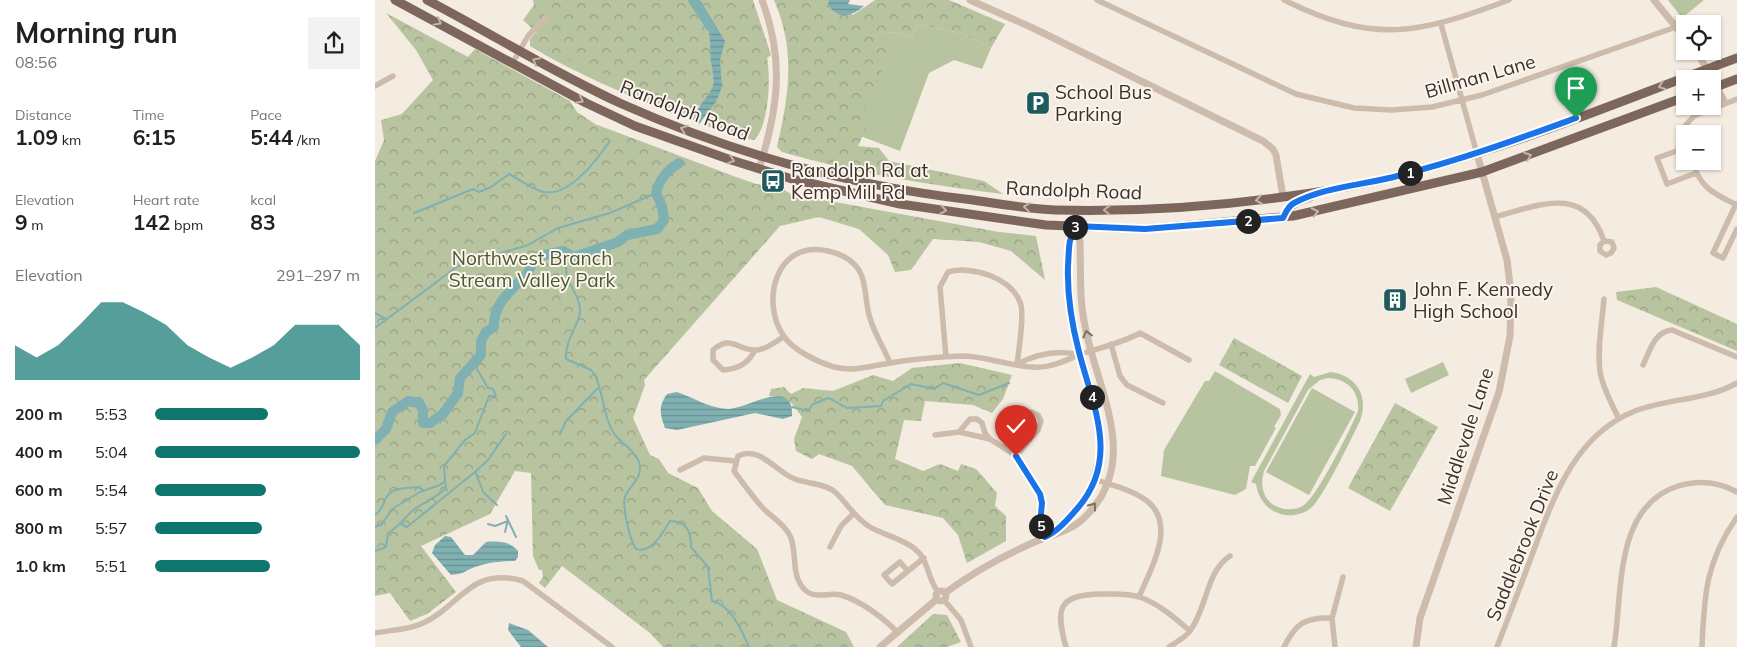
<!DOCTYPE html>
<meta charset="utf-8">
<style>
body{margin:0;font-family:Mulish,sans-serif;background:#f2f2f2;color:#202124;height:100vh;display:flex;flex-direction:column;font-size:19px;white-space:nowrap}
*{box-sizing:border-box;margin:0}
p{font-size:16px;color:#757577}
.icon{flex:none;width:28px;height:28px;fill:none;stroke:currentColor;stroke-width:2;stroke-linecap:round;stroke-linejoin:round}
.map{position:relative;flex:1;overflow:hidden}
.details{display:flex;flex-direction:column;background:#fff;width:375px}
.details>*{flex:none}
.fabs{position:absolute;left:1301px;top:15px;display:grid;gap:10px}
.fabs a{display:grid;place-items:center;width:45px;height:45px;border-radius:0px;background:#fff;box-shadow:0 1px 4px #0004;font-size:25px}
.pin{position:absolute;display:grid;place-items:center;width:42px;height:42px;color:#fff;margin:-51px -21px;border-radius:50% 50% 50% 0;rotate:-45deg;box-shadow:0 0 5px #0007}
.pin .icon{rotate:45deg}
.km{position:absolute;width:25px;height:25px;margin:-12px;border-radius:50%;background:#222;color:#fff;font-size:14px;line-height:25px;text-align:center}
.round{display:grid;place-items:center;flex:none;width:52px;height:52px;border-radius:0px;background:#f2f2f2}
.head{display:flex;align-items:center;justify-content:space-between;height:85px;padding:0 15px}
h1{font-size:28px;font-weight:700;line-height:38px}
.figures{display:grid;grid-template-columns:repeat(3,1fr);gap:8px;height:85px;padding:5px 15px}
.figures div{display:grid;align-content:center}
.figures b{font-size:21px;font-weight:700}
.figures small{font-size:14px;font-weight:400}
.figures p{font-size:14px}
.chart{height:140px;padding:10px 15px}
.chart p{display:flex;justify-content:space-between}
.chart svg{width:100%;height:90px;margin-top:5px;fill:#0f766e;opacity:.7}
ul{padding:0 15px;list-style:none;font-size:16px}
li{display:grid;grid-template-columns:80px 60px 1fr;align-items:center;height:38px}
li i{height:12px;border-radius:6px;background:#0f766e}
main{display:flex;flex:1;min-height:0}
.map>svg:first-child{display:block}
.grass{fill:#b8c4a0;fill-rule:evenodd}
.forest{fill:url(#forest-crowns)}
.water{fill:url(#water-rules)}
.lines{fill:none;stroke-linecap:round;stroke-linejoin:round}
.stream{stroke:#7fb0b2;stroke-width:2}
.river{stroke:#7fb0b2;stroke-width:10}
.minor{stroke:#cdbbac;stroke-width:5.5}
.tertiary{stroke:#cdbbac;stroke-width:7}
.primary{stroke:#7d675c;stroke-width:9}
.oneway{stroke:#c2b5ac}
.oneway2{stroke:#7d6f65}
.route-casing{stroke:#fff;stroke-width:10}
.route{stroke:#1a73e8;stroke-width:6}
.labels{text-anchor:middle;stroke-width:4;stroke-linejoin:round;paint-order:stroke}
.street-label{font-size:19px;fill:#3b302b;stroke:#fbf5ee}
.poi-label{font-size:19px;fill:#3b302b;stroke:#fbf5ee;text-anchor:start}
.park-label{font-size:19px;fill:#4a5a2e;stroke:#fbf5ee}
</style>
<main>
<section class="details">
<div class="head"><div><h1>Morning run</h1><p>08:56</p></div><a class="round"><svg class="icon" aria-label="share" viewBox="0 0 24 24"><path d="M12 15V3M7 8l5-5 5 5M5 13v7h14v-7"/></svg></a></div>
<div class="figures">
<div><p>Distance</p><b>1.09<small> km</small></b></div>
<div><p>Time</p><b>6:15</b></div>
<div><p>Pace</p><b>5:44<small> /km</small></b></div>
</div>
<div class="figures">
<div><p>Elevation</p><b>9<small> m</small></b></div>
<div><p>Heart rate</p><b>142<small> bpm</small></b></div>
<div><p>kcal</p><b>83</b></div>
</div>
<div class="chart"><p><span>Elevation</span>291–297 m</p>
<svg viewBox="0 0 160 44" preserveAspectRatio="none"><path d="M0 44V27L10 33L20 27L30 17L40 6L50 6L60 11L70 17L80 27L90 33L100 38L110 33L120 27L130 17L140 17L150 17L160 27V44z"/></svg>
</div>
<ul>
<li><b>200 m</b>5:53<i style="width:55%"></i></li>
<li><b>400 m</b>5:04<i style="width:100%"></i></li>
<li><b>600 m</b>5:54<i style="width:54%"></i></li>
<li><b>800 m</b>5:57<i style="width:52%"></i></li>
<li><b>1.0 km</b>5:51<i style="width:56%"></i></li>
</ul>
</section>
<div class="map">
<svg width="1362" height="647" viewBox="0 0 1362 647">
<defs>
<pattern id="forest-crowns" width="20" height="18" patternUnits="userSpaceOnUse" patternTransform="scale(1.25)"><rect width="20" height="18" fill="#b8c4a0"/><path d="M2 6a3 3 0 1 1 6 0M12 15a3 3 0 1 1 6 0" fill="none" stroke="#97a083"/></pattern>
<pattern id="water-rules" width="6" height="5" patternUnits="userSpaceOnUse" patternTransform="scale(1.25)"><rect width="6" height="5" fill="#7fb0b2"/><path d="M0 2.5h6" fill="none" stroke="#699091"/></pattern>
</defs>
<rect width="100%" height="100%" fill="#f4ebe1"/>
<path class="grass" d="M1293 0H1329L1307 18Z
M453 5 485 38 519 32 537 38 542 24 585 33 616 48 607 69 579 60 554 73 525 151 467 129Z
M161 32 173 44 276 77 284 97 310 114 300 115C251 94 201 74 155 46V39Z
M1068 362 1074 375 1036 393 1030 379Z
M840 371 905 409 906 415 899 427 901 428 880 466H875L871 489 860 495 786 476 789 450 830 381H834Z
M956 372C982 376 994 396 985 421 976 439 948 498 936 508 926 516 913 517 903 513 890 508 883 497 881 484L876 482 935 374 939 377ZM953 378C973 379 985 392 983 411 976 428 942 497 929 505 919 512 905 510 896 503 886 494 886 483 889 471L933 390 945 380Z
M937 388 980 412 934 495 891 472Z"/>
<path class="forest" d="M158 0H378L396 55 392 58C396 77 394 127 379 140L362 137 332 126 333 114 335 110 324 105 319 111 310 114 283 95 164 48V35L148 20 159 5Z
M399 0H465L478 15 500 0H574L630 24 616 48 585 33 542 24 537 38 519 32 498 36 519 44 485 119 494 123 483 146 504 148 514 161 609 181 628 194C553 185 480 173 407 152L402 147C414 94 421 51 399 0Z
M11 13 93 57 100 49 195 101 202 112 220 124 361 177 381 184 406 188 416 194 624 232 661 236 670 280 636 251 604 242 558 239 536 270 520 272 513 255 484 229 444 217 405 226 269 380 270 385 258 418 275 455 284 459 293 473 323 488 337 511 382 549 402 600 471 632 479 647H288L275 633 187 566 170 588 164 583 168 577 167 570H164L158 556 156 473 140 471 115 514 46 546 81 592 52 614 35 621 15 593 0 596V161L9 140 6 120 27 114 58 80 41 50Z
M1281 287 1362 324V351L1242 300 1241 292Z
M859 338 927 376 913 403 844 365Z
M585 363 637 375 628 399 617 413 598 405 550 401 546 421 529 420 520 459 548 471 565 464 583 471 586 464 601 469 622 493 620 506 631 516V541L592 563 583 535 568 518 510 505 477 466 444 454 437 459 421 451 419 439 427 417C416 402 414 396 394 396L396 389 409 387 416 394 428 388 458 391 498 375 518 381 537 368Z
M1020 403 1063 427 1015 511 973 488Z
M558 614 572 615 586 642 572 647H522Z"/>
<path class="water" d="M319 0H325L350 41 345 60 347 87 341 102 324 124 318 120C321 106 333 99 338 86 340 80 337 69 336 62 335 41 336 15 319 0Z
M454 0H475L473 4 489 6C476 17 464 20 453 5Z
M302 392C320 398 333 408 353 409 372 409 419 376 417 416L408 419 380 413 302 430 290 428C285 414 283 407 292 394Z
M70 536 76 537 90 555H98L111 542C124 541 134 541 143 551V557L140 561C125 561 109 563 95 569 88 573 85 574 76 575L57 553 60 545Z
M134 623 153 630 173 647H146L133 630Z"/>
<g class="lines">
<path class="stream" d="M39 213 98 189 104 192 116 187 134 174C144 179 158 190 169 192 194 197 222 160 234 142
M199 257 192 260C187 284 204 290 205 309 206 324 190 337 191 359L216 370 220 375C229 394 228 419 241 436 250 447 266 454 265 470 264 482 253 487 250 497 247 507 255 541 261 549 277 554 288 532 295 521 312 521 316 532 316 547L333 567 337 601C356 605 367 631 374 647
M0 313 11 319
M0 328 83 266 153 245 183 228 235 213 281 193
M417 407 433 411 438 404 454 398 472 408 506 406 508 401 536 384 559 389 568 383 604 395 634 383
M185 434 191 421 224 387
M101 473 108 492 122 505
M0 515C9 509 7 502 13 495 19 487 34 488 44 487L49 491
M131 516 141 537
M26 524 32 527 100 472 113 460 131 434
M113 524 120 526 133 521
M0 527 7 524 17 509 45 492 65 485 70 481 69 466 90 440 100 433 114 396H121L118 389 113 388 99 364
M130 532 133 520
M0 551 11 547 13 533C23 527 29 519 37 511 48 502 62 498 71 488L70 481"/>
<path class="river" d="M318 0 336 27
M0 440 11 429 17 412 33 401 44 403 48 410V423H55L68 414 83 393 85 378 106 355V341L111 332 119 327C118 303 137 290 151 275 155 270 157 263 160 257L188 251 199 257 243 242 252 235 282 229 289 220 287 206 281 193C285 179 291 171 304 163"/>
<path class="minor" d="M722 0 921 94 979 108 1017 110 1057 107 1107 95 1301 27
M909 0C1000 45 1043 34 1134 0
M1066 24 1102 154
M137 64 153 36 171 17
M0 86 18 76
M1342 86 1341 95 1346 105
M1342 86 1351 103
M1310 140 1309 127 1319 116 1362 99
M1310 148 1282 158 1292 184 1321 173
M1317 161C1326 189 1338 193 1362 205
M1361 204 1338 253 1348 258 1362 229
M1120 217C1164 205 1210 184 1229 241L1225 245V251L1231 255 1236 253 1239 248 1237 242 1229 241
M1229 299C1227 323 1222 348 1225 372 1228 389 1237 404 1244 419
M736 344 745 376 752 385 788 403
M380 350C373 364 363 369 348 370L338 360V350C356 335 361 349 379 350 389 351 400 342 408 337
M571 357 565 287 573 272C597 265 638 278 646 305 649 318 644 349 642 364
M515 363C509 348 499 333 495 318 489 301 493 277 479 264 472 257 462 253 453 251 402 239 385 300 408 335 417 350 443 362 459 367 478 372 496 366 515 363 538 359 563 357 587 356 610 356 634 366 658 367 677 369 694 358 712 352 729 347 749 342 765 333L814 360
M642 364C662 354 683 349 705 355
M1268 365C1275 350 1280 331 1297 330L1362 357
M584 432 595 419H602L607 423 610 433 615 439 641 456 647 469 662 487 667 503 665 525 670 537
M560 435 584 432 615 439
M629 448 651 414 656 412 663 415 666 421 663 430 641 456
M305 470 329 458 360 461
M719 479C735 485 752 488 766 497 805 519 777 566 764 597
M455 547 466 526 478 514
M532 570 525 562 509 575 517 584 549 558
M569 600 586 620 596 647
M0 633C15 630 32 630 46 624 87 606 94 566 148 581L237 647
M523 633C509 618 486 601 466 595 454 592 439 600 429 589 416 575 422 555 416 538 411 525 396 517 387 507 377 496 368 483 359 471L363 456C385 445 402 473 420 479 432 484 450 483 460 492 473 504 480 518 495 527 509 535 528 539 540 549 554 560 552 578 563 592
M691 647C680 608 683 595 726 594 739 594 752 593 765 597 784 604 800 618 815 631
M794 647C801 642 810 638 815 631 832 609 831 571 855 556
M909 647C921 623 930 617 957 618
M960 647 957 618 968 577
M1122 647C1134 616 1146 585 1157 555 1178 499 1199 435 1260 411 1293 398 1330 401 1362 383
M1239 647C1248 594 1238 507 1303 486 1323 480 1344 482 1362 492
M1327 647C1329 595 1331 561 1362 517"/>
<path class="tertiary" d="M595 0 660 29 888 141 898 149 901 155 908 197
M1279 0 1310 38
M1321 51 1342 86
M384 169C403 109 410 61 387 0
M680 533 707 504 716 488 726 451 723 418 698 326 693 274 694 236 700 226
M561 596a5 5 0 1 1 10 0a5 5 0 1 1-10 0Z
M570 593C597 573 624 558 655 544 672 536 695 532 709 518 768 461 722 391 710 326 704 298 706 271 705 243 705 236 701 231 700 225 700 220 701 215 701 210
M505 647 562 599
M1041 647 1045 618 1124 392 1135 336 1136 294 1132 260 1102 154"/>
<path class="primary" d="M20 0 211 103 260 126 356 160 417 179 525 204 671 225 770 229 918 216 1107 172 1310 97
M52 0C117 34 179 73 247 104 359 154 476 186 598 200 625 204 653 209 680 210 759 212 837 207 915 196 951 191 987 185 1023 176 1139 147 1250 99 1362 58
M1338 88 1362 79
M908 218C914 204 921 202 935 197"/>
</g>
<defs><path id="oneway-chevron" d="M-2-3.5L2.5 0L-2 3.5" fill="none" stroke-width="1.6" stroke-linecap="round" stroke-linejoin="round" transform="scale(1.25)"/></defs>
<g class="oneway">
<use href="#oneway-chevron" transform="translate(63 22) rotate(29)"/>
<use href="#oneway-chevron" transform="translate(161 61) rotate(-152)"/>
<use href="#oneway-chevron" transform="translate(1287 86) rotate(160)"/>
<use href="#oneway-chevron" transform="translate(205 100) rotate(27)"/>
<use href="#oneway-chevron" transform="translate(309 129) rotate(-160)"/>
<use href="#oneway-chevron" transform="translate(1153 156) rotate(-20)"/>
<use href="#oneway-chevron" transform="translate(356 160) rotate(19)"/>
<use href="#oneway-chevron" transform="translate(884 200) rotate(172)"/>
<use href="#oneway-chevron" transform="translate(652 207) rotate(-173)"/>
<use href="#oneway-chevron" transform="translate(568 210) rotate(10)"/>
<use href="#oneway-chevron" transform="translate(732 210) rotate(-179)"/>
<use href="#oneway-chevron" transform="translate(940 212) rotate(-12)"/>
</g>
<g class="oneway2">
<use href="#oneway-chevron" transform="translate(712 334) rotate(-104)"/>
<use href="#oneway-chevron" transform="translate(718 506) rotate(-54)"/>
</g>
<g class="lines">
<defs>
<path id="route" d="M641 456 665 494 667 503 665 525 670 537C682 532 692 520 701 510 746 460 718 407 704 352 697 325 692 294 693 266 694 252 693 239 700 226L770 229 908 218C911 212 913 206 919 203 951 186 992 185 1026 175 1086 160 1143 139 1201 118"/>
</defs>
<use href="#route" class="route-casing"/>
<use href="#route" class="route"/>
</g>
<defs>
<symbol id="parking-square" viewBox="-11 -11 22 22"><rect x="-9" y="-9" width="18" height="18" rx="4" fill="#1f5a5e" stroke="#fbf5ee"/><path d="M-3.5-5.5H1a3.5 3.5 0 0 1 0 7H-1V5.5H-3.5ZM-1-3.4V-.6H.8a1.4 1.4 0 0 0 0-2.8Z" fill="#fff"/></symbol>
<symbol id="bus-square" viewBox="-11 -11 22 22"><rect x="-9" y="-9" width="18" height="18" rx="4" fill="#1f5a5e" stroke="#fbf5ee"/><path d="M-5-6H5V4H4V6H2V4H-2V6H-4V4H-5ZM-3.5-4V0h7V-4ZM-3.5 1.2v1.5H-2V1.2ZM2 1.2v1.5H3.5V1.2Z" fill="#fff"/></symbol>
<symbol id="building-square" viewBox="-11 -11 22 22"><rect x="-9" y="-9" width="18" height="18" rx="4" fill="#1f5a5e" stroke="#fbf5ee"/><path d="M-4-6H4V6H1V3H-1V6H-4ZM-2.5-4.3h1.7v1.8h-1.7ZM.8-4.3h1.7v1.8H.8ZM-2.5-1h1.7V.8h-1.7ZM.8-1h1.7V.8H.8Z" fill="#fff"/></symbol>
</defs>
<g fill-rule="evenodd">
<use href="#parking-square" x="649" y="89" width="28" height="28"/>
<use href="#bus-square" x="384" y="167" width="28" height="28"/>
<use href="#building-square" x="1006" y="286" width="28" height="28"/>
</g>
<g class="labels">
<g class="street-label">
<text transform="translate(1105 76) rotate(-16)" y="7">Billman Lane</text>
<text transform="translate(310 110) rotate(21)" y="7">Randolph Road</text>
<text transform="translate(699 190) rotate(2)" y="7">Randolph Road</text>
<text transform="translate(1090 436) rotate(-72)" y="7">Middlevale Lane</text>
<text transform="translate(1147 545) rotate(-68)" y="7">Saddlebrook Drive</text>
</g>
<g class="poi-label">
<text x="680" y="99">School Bus<tspan x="680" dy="22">Parking</tspan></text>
<text x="416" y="177">Randolph Rd at<tspan x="416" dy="22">Kemp Mill Rd</tspan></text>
<text x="1038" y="296">John F. Kennedy<tspan x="1038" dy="22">High School</tspan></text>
</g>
<g class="park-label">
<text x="157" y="265">Northwest Branch<tspan x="157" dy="22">Stream Valley Park</tspan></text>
</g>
</g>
</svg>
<div class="fabs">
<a><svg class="icon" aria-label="locate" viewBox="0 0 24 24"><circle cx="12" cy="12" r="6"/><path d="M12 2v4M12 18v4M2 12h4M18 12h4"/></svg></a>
<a>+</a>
<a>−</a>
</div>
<div class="pin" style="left:1201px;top:118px;background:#1e9e55"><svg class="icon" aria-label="arrive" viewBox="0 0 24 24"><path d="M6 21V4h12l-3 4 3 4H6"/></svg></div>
<div class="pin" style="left:641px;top:456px;background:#d93025"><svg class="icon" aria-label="check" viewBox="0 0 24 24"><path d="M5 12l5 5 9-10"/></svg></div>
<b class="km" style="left:1035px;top:173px">1</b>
<b class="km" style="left:873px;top:221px">2</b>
<b class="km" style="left:700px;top:227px">3</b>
<b class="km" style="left:717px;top:397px">4</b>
<b class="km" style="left:666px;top:526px">5</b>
</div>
</main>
